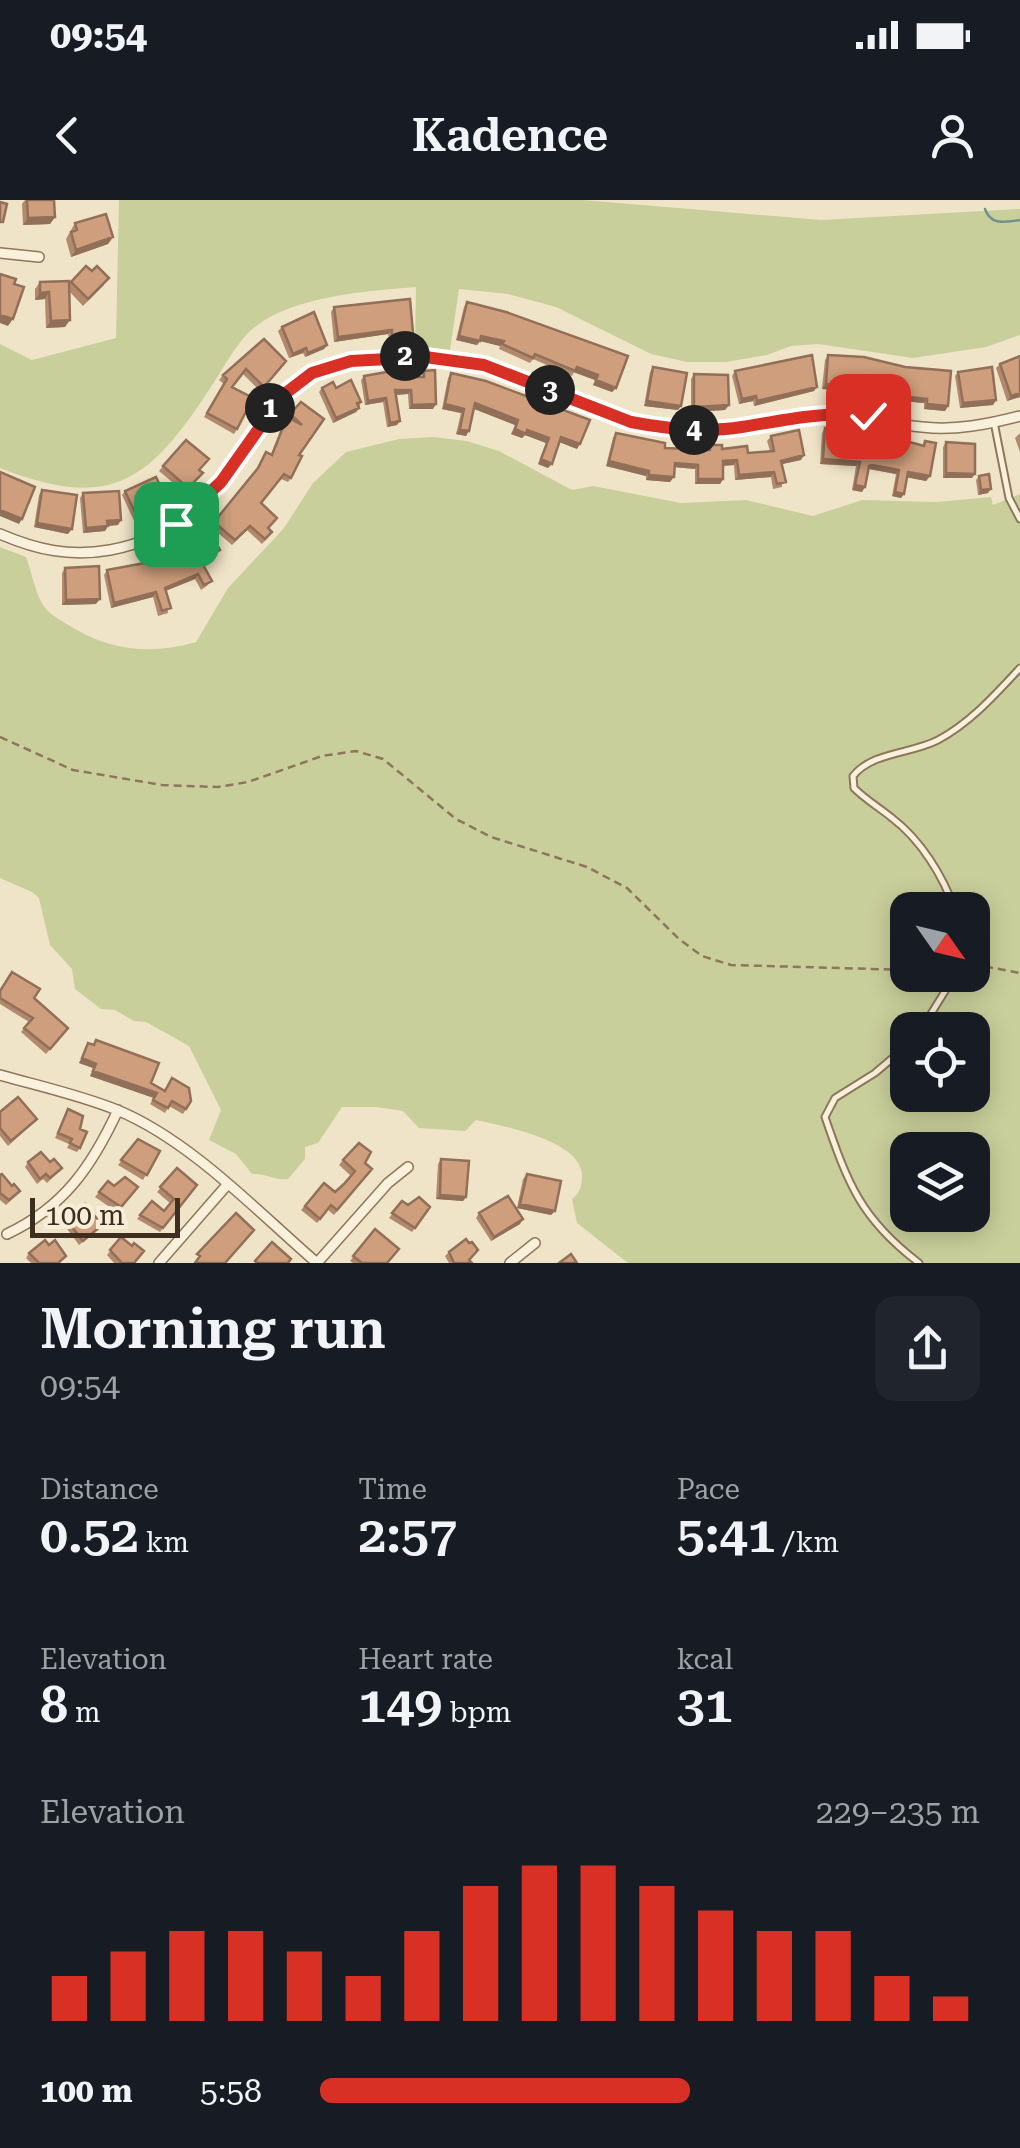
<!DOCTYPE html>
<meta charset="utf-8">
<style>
body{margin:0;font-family:"Roboto Serif",serif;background:#20242c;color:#f1f3f6;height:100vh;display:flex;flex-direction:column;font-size:38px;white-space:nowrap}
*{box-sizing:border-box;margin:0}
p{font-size:32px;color:#9ea1a6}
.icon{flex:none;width:55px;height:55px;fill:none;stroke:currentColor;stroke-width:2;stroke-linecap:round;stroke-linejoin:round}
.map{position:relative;height:1063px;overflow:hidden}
.drawer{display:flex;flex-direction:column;background:#171b24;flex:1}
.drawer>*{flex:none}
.needle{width:65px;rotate:124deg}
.controls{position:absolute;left:890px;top:692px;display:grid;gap:20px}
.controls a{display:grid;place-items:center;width:100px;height:100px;border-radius:20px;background:#171b24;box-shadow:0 5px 25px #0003;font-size:50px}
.scale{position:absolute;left:30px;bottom:25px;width:150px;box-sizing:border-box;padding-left:10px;border:5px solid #3d2e20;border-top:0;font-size:28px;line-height:35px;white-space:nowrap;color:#3d2e20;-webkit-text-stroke:8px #f7eed8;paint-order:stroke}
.pin{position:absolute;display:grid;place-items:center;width:85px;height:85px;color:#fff;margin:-42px;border-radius:20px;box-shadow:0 5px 15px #0006}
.km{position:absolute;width:50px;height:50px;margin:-25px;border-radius:50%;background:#222;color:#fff;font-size:28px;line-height:50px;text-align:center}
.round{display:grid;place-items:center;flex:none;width:105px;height:105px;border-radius:20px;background:#20242c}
.headline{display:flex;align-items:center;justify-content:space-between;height:170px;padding:0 40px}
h1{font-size:55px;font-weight:600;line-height:75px}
.metrics{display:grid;grid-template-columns:repeat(3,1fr);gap:15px;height:170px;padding:10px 40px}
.metrics div{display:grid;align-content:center}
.metrics b{font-size:50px;font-weight:600}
.metrics small{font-size:28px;font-weight:400}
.metrics p{font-size:28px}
.chart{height:280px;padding:20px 40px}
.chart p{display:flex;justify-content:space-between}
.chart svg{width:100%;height:180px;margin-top:10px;stroke:#d93025;stroke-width:6}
ul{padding:0 40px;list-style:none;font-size:32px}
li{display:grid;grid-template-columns:160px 120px 1fr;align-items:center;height:75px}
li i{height:25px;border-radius:12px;background:#d93025}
.status{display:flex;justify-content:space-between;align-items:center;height:70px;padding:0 50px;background:#171b24;direction:ltr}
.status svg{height:28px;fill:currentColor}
header{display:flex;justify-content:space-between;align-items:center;height:130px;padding:0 40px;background:#171b24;font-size:45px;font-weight:600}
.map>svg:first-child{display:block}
.green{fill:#c9cf9b;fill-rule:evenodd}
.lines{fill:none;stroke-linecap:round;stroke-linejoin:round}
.stream{stroke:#6f938a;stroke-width:2.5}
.lane-casing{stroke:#8d765c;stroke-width:9}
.street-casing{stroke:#8d765c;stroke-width:12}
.path{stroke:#8d765c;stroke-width:2.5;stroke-dasharray:8 5;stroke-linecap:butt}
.lane{stroke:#faf1dc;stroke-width:5}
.street{stroke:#faf1dc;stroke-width:9}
.wall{fill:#b2896c}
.shaded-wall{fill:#916f58}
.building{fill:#cf9f7d;stroke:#916f58;stroke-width:2.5}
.route-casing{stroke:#fff;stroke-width:20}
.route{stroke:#d93025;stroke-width:12}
</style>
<div class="status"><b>09:54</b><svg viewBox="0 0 49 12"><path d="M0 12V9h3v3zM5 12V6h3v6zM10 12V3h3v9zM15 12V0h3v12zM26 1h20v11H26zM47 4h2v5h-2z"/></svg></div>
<header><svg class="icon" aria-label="back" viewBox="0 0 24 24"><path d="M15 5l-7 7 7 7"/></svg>Kadence<svg class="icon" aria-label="person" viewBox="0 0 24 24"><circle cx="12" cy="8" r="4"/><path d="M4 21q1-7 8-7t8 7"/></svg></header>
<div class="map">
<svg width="1020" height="1063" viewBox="0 0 1020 1063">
<rect width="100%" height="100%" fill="#f0e4c8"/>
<path class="green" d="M119 0H583L821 20 1020 9V135L986 147 913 158 818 144 791 146 767 155 726 162H687L651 154 556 107 508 94 459 89 450 150 415 146 416 87C367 91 286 96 248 133 233 149 221 172 209 190 148 283 110 311 0 268V144L32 160 116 138Z
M433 237 467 241 499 251 572 290 593 286 681 303 746 300 813 316 862 300 937 302 991 297 993 305 1020 294V1063H628L577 1023 572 999C580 993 581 988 582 978 585 941 504 926 476 920L465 931 419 928 403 911 376 907H342L318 943 305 947V959L288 979C276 981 266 973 252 974L236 954 209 940 221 910 189 846 146 822 134 821 115 810 101 809 75 789 72 769 50 745 39 698 32 692 0 678V347L26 357C32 372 35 394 45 408 51 415 62 421 70 426 110 451 151 455 196 442L228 388 284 328 313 283 346 252 399 239ZM908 710H972V775H908ZM908 830H972V895H908ZM908 950H972V1015H908Z"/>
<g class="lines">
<path class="stream" d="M985 9C991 26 1005 22 1020 20"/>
<defs>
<path id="lane" d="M994 222 1009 298 1020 319
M955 710C943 676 921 640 892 618 880 608 866 600 854 588L853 576C872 552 911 554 938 540 970 523 996 494 1020 468
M921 830 955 775
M908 845 875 873 835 898 825 917C848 984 861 1019 919 1063"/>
<path id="street" d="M0 53 39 57
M0 334C37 350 70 357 110 350 148 343 182 325 209 297 261 242 271 170 360 160 400 155 441 155 481 164 532 177 579 206 630 221 664 231 708 233 743 227 770 222 797 214 825 213 859 212 889 224 922 227 955 231 989 224 1020 216
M0 875C39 886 80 895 117 910 190 940 258 1012 317 1063
M7 1034C64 1007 92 966 118 910
M159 1063 227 985
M317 1063 388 983 408 967
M510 1063 535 1043"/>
</defs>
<use href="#lane" class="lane-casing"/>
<use href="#street" class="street-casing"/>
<path class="path" d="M0 537 73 570 162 585 218 587 248 582 322 556 356 551 383 559 456 619 491 637 587 667 627 688 679 739 702 756 731 765 908 770
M972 768 988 767 1020 773"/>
<use href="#lane" class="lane"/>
<use href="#street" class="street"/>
</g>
<path class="wall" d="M25 0H54L55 17 50 24 23 25 22 4Z
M75 23 113 37 108 44 71 57 66 39Z
M40 82 69 85 71 82 104 85 83 106 69 91 65 127 46 128 45 99 35 100V89Z
M467 102 616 188 612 192 593 185 595 180 574 172 572 176 533 159 530 163 499 149 500 146 480 141 477 145 456 140 464 107Z
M334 107 410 138 389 140 388 134 334 142 331 112Z
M282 127 327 145 324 149 305 157 303 153 289 158 278 131Z
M264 139 283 166 260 191 243 174 232 187 237 229 234 234 204 217 224 184 219 180 223 175Z
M828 155 948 206 945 211 924 209V203L836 195 837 190 822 189 825 160Z
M1020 156V197L1007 201 996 168 1000 164Z
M653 167 681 206 678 210 644 206 650 172Z
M424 171 433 209H409L408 194 396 195 397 225 387 227 383 202 365 205 361 180 364 176 421 177Z
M735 171 814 191 754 206 753 201 739 204 732 176Z
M958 172 996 200 993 205 960 208 955 176Z
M451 173 577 249 559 242 548 268 538 264 546 243 525 235 522 238 511 234 515 225 474 209 466 236 456 234 461 213 442 209 448 178Z
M694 174 729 205 725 210 691 212V179Z
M322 188H336L361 202 359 208 356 212 333 223 319 192Z
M301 202 299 255 291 278 288 282 281 279 261 303 268 329 269 336 262 344 247 330 232 345 210 326 271 254 284 222Z
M825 228 863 233 866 230 922 246 925 241 930 276 926 281 907 277 904 294 901 298 892 296 896 274 869 269 862 292 852 290 856 266 820 264 822 233Z
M616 233 665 248 707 250 710 245 748 253 770 251 767 241 771 236 801 260 782 264V287L773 289 771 277 735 280 734 265 723 266V279L720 284H695V269L675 267 670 282 646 280V276L606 266 613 238Z
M1020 233V252L1015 238Z
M946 242 972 278H943V247Z
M163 266 199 270V278L185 293 159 271Z
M979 276 988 293 978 295 976 280Z
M42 290 68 334 34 327 39 295Z
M125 291 170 305 166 310 136 325 122 295Z
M83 293 118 325 108 326 105 331 83 333 80 298Z
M184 343 217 354 202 363 208 385 201 390 195 379 166 391 168 413 158 416 153 397 111 408 104 375 107 370 150 362 180 347Z
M65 368 96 404 62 405V373Z
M0 791 34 798 68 828 46 854 21 832 29 822 0 804Z
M96 840 151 883 164 890 191 901 183 914 169 906 165 913 150 904 154 898 90 876 93 868 79 863 88 843 93 845Z
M68 909 80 929V948L77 952 67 948 69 944 55 938Z
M0 912 33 923 8 946 0 936Z
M138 939 160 951 143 980 118 965Z
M441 959 466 997 463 1001 436 999 438 964Z
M343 960 365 963 372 969 334 1015 328 1010 317 1023 301 1010 324 983 335 992 344 984 351 976 339 965Z
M28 962H50L62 968 47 983 43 979 37 984 25 967Z
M177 968 197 985 160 1032 137 1019 152 1001 164 1011 171 1004 157 992Z
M527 974 555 1011 551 1015 517 1008 523 979Z
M0 975 17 995 6 1005 0 1000Z
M108 981 114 986 138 987 117 1012 95 997Z
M402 1001 408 1005 430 1007 412 1032 389 1018Z
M479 1013 520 1024 491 1041 476 1018Z
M73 1014 98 1030 79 1045 65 1026 71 1020 69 1018Z
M375 1029 388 1063H353L350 1061Z
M121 1037 132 1046 135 1063H114L107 1055Z
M449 1052 470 1061 472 1063H449L445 1056Z
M29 1053 66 1056 60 1063H31L26 1058Z"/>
<path class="shaded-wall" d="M55 17 50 24 23 25 28 18Z
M113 37 108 44 71 57 76 50Z
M49 92 45 99 35 100 40 93Z
M0 115 13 119 8 126 0 123Z
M70 120 65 127 46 128 51 121Z
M392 130 388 134 334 142 338 137Z
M413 133 410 138 389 140 392 135Z
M459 136H481L504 141 500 146 480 141 477 145 456 140Z
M327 145 324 149 305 157 308 153Z
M306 148 303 153 289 158 293 154Z
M577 167 598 175 595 180 573 172Z
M596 180 616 188 612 192 593 185Z
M826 184 840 186 837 190 822 189Z
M817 187 814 191 754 206 757 201Z
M395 190H411L408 194 392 195Z
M840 190 927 199 924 203 836 195Z
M1020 193V197L1007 201 1011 196Z
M756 196 753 201 739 204 742 199Z
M386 198 383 202 365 205 368 201Z
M996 200 993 205 960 208 963 203Z
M647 201 681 206 678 210 644 206Z
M475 203 518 220 515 225 472 208Z
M436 204 433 209H409L412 205Z
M445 204 464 209 461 213 442 209Z
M927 204 948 206 945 211 924 209Z
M729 205 725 210 691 212 694 207Z
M359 208 356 212 333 223 336 218Z
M400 221 397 225 387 227 390 223Z
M460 229 469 231 466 236 456 234Z
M515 229 527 230 549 238 546 243 525 235 522 238 511 234Z
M561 237 580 244 577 249 557 241Z
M804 255 801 260 778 265 781 261Z
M541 259 552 264 548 268 538 264Z
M823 259 860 262 856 266 820 264Z
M737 260 734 265 719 266 723 261Z
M609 261 649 271 646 276 606 266Z
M675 263 698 265 695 269 672 267Z
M872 265 899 270 896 274 869 269 866 270 869 266Z
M774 272 771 277 735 280 739 275Z
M908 272 930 276 926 281 905 277Z
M946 273 975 274 972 278H943Z
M649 275 674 277 670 282 646 280Z
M698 279H723L720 284H695Z
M855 285 865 287 862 292 852 290Z
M991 289 988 293 978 295 981 290Z
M895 292 904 294 901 298 892 296Z
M170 305 166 310 136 325 139 321Z
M0 310 22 319 19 324 0 316Z
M121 320 118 325 104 326 107 321Z
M37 323 72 329 68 334 34 327Z
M108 326 105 331 83 333 86 328Z
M198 374 195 379 162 392 165 388Z
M156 392 153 397 111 408 114 403Z
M100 399 96 404 62 405 66 400Z
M82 858 96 864 93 868 79 863Z
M93 871 157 893 154 898 90 876Z
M440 995 466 997 463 1001 436 999Z
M520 1004 555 1011 551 1015 517 1008Z
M523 1019 520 1024 491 1041 494 1037Z"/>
<path class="building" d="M27 0H54L55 17 28 18Z
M0 2 7 4 3 22H0Z
M106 14 113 37 76 50 71 32 77 30 75 23Z
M86 66 92 71 97 66 109 78 88 99 71 82Z
M0 74 16 79 14 84 24 87 13 119 0 115Z
M69 81 70 120 51 121 49 92 40 93V82Z
M410 99 413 133 392 135V130L338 137 334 107Z
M467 102 506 112 628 156 616 188 596 180 598 175 577 167 575 171 535 154 533 158 502 144 504 141 481 136 480 141 459 136Z
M314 112 327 145 308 153 306 148 293 154 282 127Z
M264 139 286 161 264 187 246 169 232 187 253 198 237 229 207 213 227 179 223 175Z
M812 155 817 187 757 201 756 196 742 199 735 171Z
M828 155 864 157 905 167 951 171 948 206 927 204V199L840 190V186L826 184Z
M1020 156V193L1011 196 1000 164Z
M653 167 687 173 681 206 647 201Z
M992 167 996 200 963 203 958 172Z
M435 170 436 204 412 205 411 190H395L400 221 390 223 386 198 368 201 364 176 392 171 393 177H424V171Z
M451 173 486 181 590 220 580 244 561 237 552 264 541 259 549 238 527 230 526 234 515 229 518 220 475 203 469 231 460 229 464 209 445 204Z
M694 174 728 175 729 205 694 207Z
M351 180 361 202 357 203 359 208 336 218 322 188 333 182 336 188Z
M301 202 324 219 299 255 302 256 291 278 284 274 261 303 277 318 268 328 272 332 265 339 250 326 235 340 214 322 258 268 266 252 272 255 287 217 302 225 290 214Z
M825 228 865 233 866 230 924 246 925 241 936 243 930 276 908 272 904 294 895 292 899 270 872 265 869 266 865 287 855 285 860 262 823 259Z
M799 230 804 255 781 261 786 282 777 284 774 272 739 275 737 260 723 261V279H698V265L675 263 674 277 649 275V271L609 261 616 233 665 243V248L710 250V245H722V249L747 246 748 253 774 251 771 236Z
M186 240 209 259 199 270 203 273 188 288 163 266Z
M946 242 975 244V274L946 273Z
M0 272 35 287 22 319 0 310Z
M989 274 991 289 981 290 979 276Z
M156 277 170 305 139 321 125 291Z
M42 290 77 295 72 329 37 323Z
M119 291 121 320 107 321 108 326 86 328 83 293Z
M207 327 220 350 201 361 212 381 204 385 198 374 165 388 171 408 162 411 156 392 114 403 107 370 150 362 185 345 184 343Z
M99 366 100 399 66 400 65 368Z
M12 772 40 789 34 798 68 828 50 849 24 828 33 818 0 798V791Z
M96 840 159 863 151 883 165 891 172 878 189 888 191 901 186 909 172 901 168 908 153 900 157 893 93 871 96 864 82 858 88 843 94 845Z
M18 897 37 919 11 941 0 928V912Z
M68 909 83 916 80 929 87 932 80 948 70 943 72 939 58 933Z
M138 939 160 951 147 975 121 960Z
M359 943 371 952 365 963 372 969 337 1010 331 1005 320 1019 305 1006 324 983 335 992 344 984 355 971 343 960Z
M41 952 50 962 54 959 62 968 50 978 46 974 40 979 28 962Z
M441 959 469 961 466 997 440 995Z
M177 968 197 985 163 1028 140 1015 152 1001 164 1011 174 999 160 987Z
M2 974 12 986 14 984 20 991 9 1000 0 993V975Z
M527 974 561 981 555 1011 520 1004Z
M125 977 138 987 121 1007 99 992 108 981 114 986Z
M508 996 523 1019 494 1037 479 1013Z
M419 997 430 1007 415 1028 392 1013 402 1001 408 1005Z
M85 1004 102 1025 83 1041 68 1022 75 1016 73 1014Z
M236 1013 254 1030 225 1063H195L200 1056 197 1054Z
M375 1029 399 1049 387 1063H362L353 1056Z
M121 1037 132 1046 134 1043 144 1051 134 1063H122L110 1050Z
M466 1039 469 1043 472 1042 478 1050 469 1060 472 1063H454L449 1052Z
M45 1040 49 1045 55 1040 66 1056 58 1063H39L29 1053Z
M272 1042 291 1059 288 1063H257L255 1061Z
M571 1054 577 1063H559Z"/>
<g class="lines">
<defs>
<path id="route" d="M176 324 221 282 282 196 312 173 351 161 425 157 484 165 631 222C667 229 705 233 742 227 785 220 823 211 868 216"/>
</defs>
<use href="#route" class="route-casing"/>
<use href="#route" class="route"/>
</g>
</svg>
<div class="controls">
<a><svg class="needle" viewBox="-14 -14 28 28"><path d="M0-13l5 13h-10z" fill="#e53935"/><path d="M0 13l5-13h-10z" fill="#9ea1a6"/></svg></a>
<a><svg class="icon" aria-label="locate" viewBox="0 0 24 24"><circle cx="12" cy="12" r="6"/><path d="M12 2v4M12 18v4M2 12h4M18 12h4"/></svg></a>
<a><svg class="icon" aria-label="layers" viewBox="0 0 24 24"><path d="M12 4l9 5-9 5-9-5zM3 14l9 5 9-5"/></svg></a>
</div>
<div class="scale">100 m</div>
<div class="pin" style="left:176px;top:324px;background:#1e9e55"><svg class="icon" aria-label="arrive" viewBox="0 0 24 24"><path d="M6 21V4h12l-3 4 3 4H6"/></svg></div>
<div class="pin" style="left:868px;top:216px;background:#d93025"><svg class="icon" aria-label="check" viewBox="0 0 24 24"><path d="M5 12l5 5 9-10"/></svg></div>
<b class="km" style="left:270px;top:208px">1</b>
<b class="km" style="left:405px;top:156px">2</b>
<b class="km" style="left:550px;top:190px">3</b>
<b class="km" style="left:694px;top:230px">4</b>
</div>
<section class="drawer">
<div class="headline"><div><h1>Morning run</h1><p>09:54</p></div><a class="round"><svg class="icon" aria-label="share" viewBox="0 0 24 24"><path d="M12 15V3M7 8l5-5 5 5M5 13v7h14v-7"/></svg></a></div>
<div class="metrics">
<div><p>Distance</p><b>0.52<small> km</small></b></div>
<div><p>Time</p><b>2:57</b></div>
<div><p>Pace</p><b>5:41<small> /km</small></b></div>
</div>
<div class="metrics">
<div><p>Elevation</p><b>8<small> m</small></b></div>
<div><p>Heart rate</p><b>149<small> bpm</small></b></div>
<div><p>kcal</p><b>31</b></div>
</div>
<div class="chart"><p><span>Elevation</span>229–235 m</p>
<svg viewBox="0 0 160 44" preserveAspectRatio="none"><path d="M5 44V33M15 44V27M25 44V22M35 44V22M45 44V27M55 44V33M65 44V22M75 44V11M85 44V6M95 44V6M105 44V11M115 44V17M125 44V22M135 44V22M145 44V33M155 44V38"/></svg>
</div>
<ul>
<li><b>100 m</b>5:58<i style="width:56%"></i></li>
</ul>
</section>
